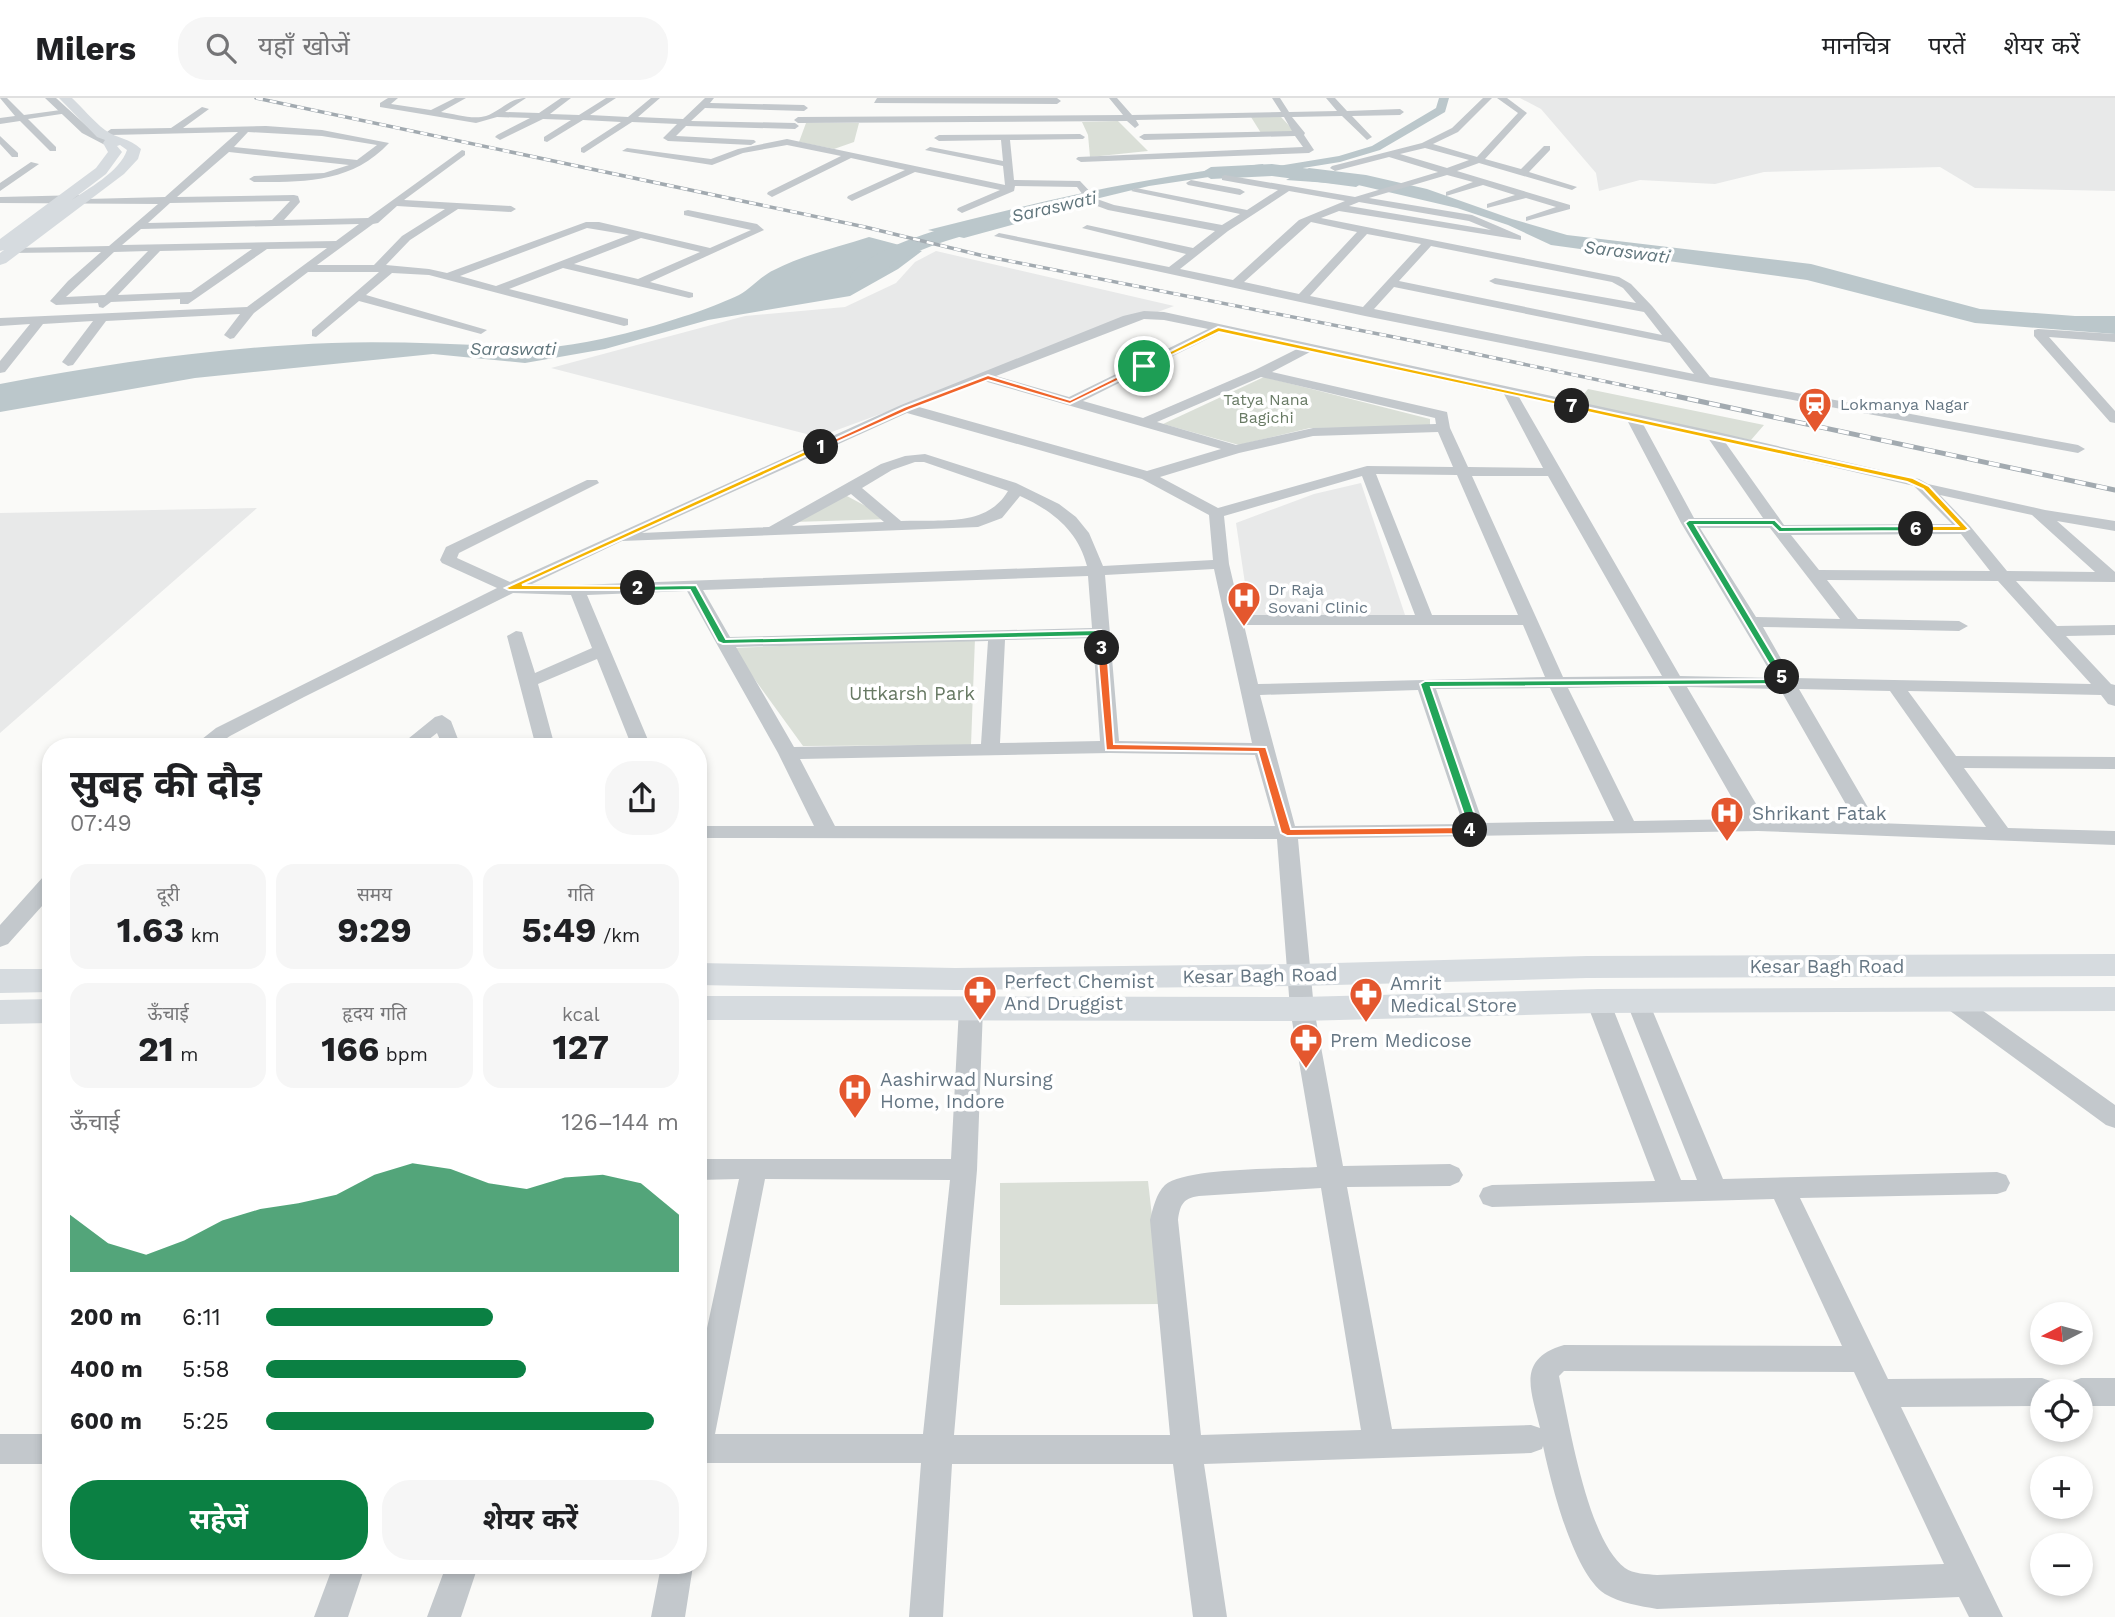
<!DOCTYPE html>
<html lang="hi">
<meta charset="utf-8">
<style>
body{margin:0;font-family:"Work Sans","Noto Sans Devanagari",sans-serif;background:#f6f6f6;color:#202124;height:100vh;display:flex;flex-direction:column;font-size:26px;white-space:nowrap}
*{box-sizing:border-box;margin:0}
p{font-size:23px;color:#757577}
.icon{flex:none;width:38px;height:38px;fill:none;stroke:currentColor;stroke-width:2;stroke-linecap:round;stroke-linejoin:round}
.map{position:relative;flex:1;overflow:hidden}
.drawer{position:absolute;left:42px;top:640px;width:665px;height:836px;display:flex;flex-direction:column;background:#fff;border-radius:28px;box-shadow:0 4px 10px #0003}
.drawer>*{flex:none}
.needle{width:46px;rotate:264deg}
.tools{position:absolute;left:2030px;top:1204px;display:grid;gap:14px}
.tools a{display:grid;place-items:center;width:63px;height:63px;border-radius:50%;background:#fff;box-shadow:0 4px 10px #0003;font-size:35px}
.pin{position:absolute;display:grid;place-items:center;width:60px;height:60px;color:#fff;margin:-30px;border:4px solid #fff;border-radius:50%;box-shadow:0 2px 7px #0007}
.km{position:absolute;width:35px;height:35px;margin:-18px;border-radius:50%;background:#222;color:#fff;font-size:19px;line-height:35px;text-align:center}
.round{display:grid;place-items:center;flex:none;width:74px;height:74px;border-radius:28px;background:#f6f6f6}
.summary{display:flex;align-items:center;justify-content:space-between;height:119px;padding:0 28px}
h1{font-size:38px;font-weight:700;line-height:52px}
.figures{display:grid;grid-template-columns:repeat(3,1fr);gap:10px;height:119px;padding:7px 28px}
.figures div{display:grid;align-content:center;border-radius:18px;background:#f6f6f6;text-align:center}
.figures b{font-size:35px;font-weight:700}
.figures small{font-size:19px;font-weight:400}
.figures p{font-size:19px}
.chart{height:196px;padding:14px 28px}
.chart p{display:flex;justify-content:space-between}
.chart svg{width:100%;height:126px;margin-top:7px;fill:#0b8043;opacity:.7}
.primary-button{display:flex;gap:14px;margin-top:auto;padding:14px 28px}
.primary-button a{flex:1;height:80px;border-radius:28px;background:#0b8043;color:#fff;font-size:28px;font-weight:700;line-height:80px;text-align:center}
.primary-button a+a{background:#f6f6f6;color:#202124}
ul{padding:0 28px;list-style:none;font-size:23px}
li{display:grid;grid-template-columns:112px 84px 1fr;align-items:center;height:52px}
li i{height:18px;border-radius:9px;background:#0b8043}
header{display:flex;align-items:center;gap:42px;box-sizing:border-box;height:98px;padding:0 35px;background:#fff;border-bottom:2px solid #e0e0e0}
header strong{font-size:33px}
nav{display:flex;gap:38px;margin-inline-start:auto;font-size:24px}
.search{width:490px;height:63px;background:#f6f6f6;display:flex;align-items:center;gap:18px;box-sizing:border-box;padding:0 24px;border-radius:28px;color:#757577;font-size:26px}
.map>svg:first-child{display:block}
.built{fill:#e8e9e9}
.green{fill:#dadfd7}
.water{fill:#bbc7cb}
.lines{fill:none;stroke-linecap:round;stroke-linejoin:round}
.canal{fill:#bbc7cb;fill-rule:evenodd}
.river{fill:#bbc7cb;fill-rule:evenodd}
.minor{fill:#c3c8cc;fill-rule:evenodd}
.tertiary{fill:#c3c8cc;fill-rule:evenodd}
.secondary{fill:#d6dbdf;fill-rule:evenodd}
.rail-far1-casing{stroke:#a2aab0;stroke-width:3.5}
.rail-casing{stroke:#a2aab0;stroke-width:5}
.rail-far1{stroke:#fff;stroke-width:2.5;stroke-dasharray:7;stroke-linecap:butt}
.rail{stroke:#fff;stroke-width:3.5;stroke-dasharray:11;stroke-linecap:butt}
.split-1{fill:#f0652b;stroke:#fff;stroke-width:2}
.split-2{fill:#f5b400;stroke:#fff;stroke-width:2}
.split-3{fill:#22a559;stroke:#fff;stroke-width:2}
.split-4{fill:#f0652b;stroke:#fff;stroke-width:2}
.split-5{fill:#22a559;stroke:#fff;stroke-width:2}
.split-6{fill:#22a559;stroke:#fff;stroke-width:2}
.split-7{fill:#f5b400;stroke:#fff;stroke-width:2}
.split-8{fill:#f5b400;stroke:#fff;stroke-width:2}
.labels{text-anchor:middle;stroke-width:7;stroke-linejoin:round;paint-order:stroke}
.far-park-label{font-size:16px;fill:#687a64;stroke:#fff}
.far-poi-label{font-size:16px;fill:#657683;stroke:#fff;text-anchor:start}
.far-water-label{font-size:18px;font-style:italic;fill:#60757c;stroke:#fff}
.park-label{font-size:19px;fill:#687a64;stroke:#fff}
.poi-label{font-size:19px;fill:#657683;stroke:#fff;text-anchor:start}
.street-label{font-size:19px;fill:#657683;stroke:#fff}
</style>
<header>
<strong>Milers</strong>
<div class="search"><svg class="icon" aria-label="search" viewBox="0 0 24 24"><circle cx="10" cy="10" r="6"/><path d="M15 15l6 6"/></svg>यहाँ खोजें</div>
<nav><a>मानचित्र</a><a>परतें</a><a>शेयर करें</a></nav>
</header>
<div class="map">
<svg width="2115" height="1519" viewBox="0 0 2115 1519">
<rect width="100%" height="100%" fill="#fafaf8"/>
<path class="built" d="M1520 0H2115V93L1975 90 1940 69 1764 74 1715 86 1640 82 1599 93 1596 75 1541 11Z
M936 153 1174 208 818 339 551 270 745 218 845 209 896 185 915 164Z
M1361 385 1406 520 1250 519 1236 425 1314 396Z
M257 410 0 635V415Z"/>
<path class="green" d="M1251 19H1281L1295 34 1261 35Z
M1118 23 1148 53 1090 59 1088 37 1082 24Z
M806 25H859L854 44 834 51 799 44Z
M1264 279 1430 321V329L1310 330 1239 347 1163 326Z
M1588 291 1764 327 1751 342 1575 307Z
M845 397 890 421 794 424Z
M975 540 971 647 803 648 732 550Z
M1148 1083 1162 1206 1000 1207V1085Z"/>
<path class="water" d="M1263 66 1268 76H1229L1149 88 1079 105 1041 119 964 140 928 132C1039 104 1149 77 1263 66Z
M1309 70 1366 77 1427 91 1512 121 1567 137 1811 166 1980 211 2075 218H2115V236L1975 225 1807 182 1551 147 1508 127 1457 110 1358 87 1286 82Z
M869 139 922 153 898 171 850 198 708 222 605 251 525 265 433 256 195 280 0 314V286C110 265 221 249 332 245 389 243 446 246 502 248 555 261 689 221 739 197 752 190 761 178 774 172 803 157 838 149 869 139Z"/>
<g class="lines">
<path class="canal" d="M1439 0H1449L1445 14 1380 52 1340 64 1272 75 1266 72 1272 69 1339 58 1372 48 1436 10Z"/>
<path class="river" d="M1272 66 1356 77 1366 83 1356 89 1272 78 1211 81 1201 75 1211 69Z
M1005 114 1012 116 1015 120 1012 124C975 135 936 143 902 161 886 169 872 187 853 183L850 178C873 145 966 124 1005 114Z"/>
<path class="minor" d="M0 0H7L24 17 68 11V15L28 21 56 49V53H50L20 23 0 26V20L15 18Z
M388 0H398L391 6 431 12 455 0H466L441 14C455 16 473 22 486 18 501 13 509 0 526 0L505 14 539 15 561 0H571L550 16 579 17 606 0H616L590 17 628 19 651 0H660L638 19 683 21 705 0H714L710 5 804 7 808 10 804 13 705 10 691 23 795 25 799 28 795 31 686 28 676 38 754 42 756 44 751 47 668 43 663 40 677 26 632 24 584 55 581 54V50L621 24 583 22 547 44 544 43V39L571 22 543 21 500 42 495 39 497 37 530 20 497 19 476 25 380 9V5Z
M877 0H1057L1061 3 1057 6 874 5Z
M1109 0H1117L1132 17 1281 14 1272 0H1280L1289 14 1337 13 1326 0H1335L1347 13 1400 11 1404 14 1400 17 1352 18 1372 39 1367 42 1342 18 1292 19 1305 35 1304 37 1314 52 1309 55 1081 64 1076 61 1078 59 1303 49 1295 38 1144 42 1139 39 1144 36 1292 33 1284 19 1136 22 1139 27 1135 30 1127 23 798 25 794 22 798 19 1123 17Z
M1483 0H1492L1458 34 1433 46 1477 59 1518 15 1497 0H1507L1527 15 1485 61 1521 71 1544 48H1550V52L1529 74 1577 89 1572 92 1479 65 1457 73 1570 107V111L1526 123V119L1556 109 1526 100 1487 110V106L1515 97 1483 87 1446 98V94L1473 84 1447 77 1369 100 1472 117 1521 138V142L1339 113 1321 120 1619 179 1631 186 1652 208 1710 279 2078 347 2085 351 2078 355 1706 286 1365 218 994 138 999 135 1169 169 1186 156 1082 130 1087 127 1193 150 1215 133 1108 112 1089 105 1077 89 1015 88 1014 93 962 115 957 112 958 110 1000 92 915 74 852 103 847 100 848 98 905 72 851 60 772 99 767 96 768 94 841 58 787 47 743 55 712 67 622 53 627 50 711 61 738 51 787 41 1005 87 1003 68 925 52 930 49 1003 63 1001 42 939 43 934 40 939 37 1080 36 1085 39 1083 41 1010 42 1014 82 1080 83 1097 101 1114 107 1222 127 1240 116 1131 93 1136 90 1247 112 1278 92 1222 82V78L1225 77 1355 99 1438 74 1389 59 1335 73 1330 70 1332 68 1422 45 1452 30ZM1425 50 1469 62 1447 70 1400 56ZM1289 93 1345 103 1299 122 1233 182 1180 171 1228 133ZM1359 104 1469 123 1491 132 1349 108ZM1311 124 1357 134 1299 196 1244 184ZM1367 136 1421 146 1363 209 1310 198ZM1431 148 1612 184 1623 190 1636 205 1495 180 1489 183 1495 186 1644 214 1662 237 1399 183ZM1394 189 1670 245 1694 276 1374 211Z
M202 9 209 11 183 30 266 28 322 32 389 45C352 85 304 84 254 84L249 81 254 78 324 75 349 67 229 54 177 99 294 97 298 98 300 104 284 122 368 120 462 52 465 53V57L404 102 511 108 516 111 511 114 458 111 410 142 386 167 429 171 447 175 586 124H599L710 150 751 132 684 117V113L688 112 757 126 764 132 650 184 693 195V199L689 200 563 170 509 191 628 221V227L624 228 429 177 392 175 366 197 487 232 481 236 359 203 316 239 312 238V232L379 174H308L254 215 234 240 230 241 224 237 240 216 106 223 73 267 68 268 62 264 93 223 43 226 5 274 0 275V263L30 226 0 228V220L247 209 327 150 267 151 188 206H180V201L111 204 103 210 99 209 98 205 56 207 50 203 68 183 101 154 8 155V151L12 150 109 148 158 106 0 105V99L83 97 87 101 165 99 238 34 111 37 107 34 111 31 171 30ZM248 34 322 38 377 47 357 62 234 49ZM290 103 272 122 148 125 170 105ZM397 108 445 111 402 138 374 167H317L373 126 378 125ZM359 126 336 143 122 147 141 131ZM587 130 629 137 496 188 460 178ZM641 140 700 154 638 181 574 166ZM252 151 191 194 118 197 160 153ZM148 153 105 197 66 199 114 154Z
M0 38 18 55V59H12L0 46Z
M31 64 39 66 0 93V85Z
M1191 82 1240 91 1245 94 1240 97 1188 87 1186 85Z
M1144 213 1164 214 1713 333 1919 381 1928 386 2045 412 2115 423V433L2057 423 2115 474V484L2016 483 2057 528 2115 527V537L2066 538 2111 586 2115 587V608L2108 606 2101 597 1908 593 1956 658 2115 659V671L1964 670 2008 730 2115 733V747L1758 733 1298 741 1314 911 1343 1068 1450 1066 1459 1070 1463 1077 1459 1084 1450 1088 1347 1089 1392 1331 1531 1327 1540 1330C1531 1292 1516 1261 1564 1247L1842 1248 1774 1101 1492 1109 1483 1106 1479 1098 1483 1090 1492 1087 1655 1083 1586 903 1590 897 1598 895 1606 897 1610 903 1681 1082H1697L1626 903 1630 897 1638 895 1646 897 1723 1081 1997 1074 2006 1077 2010 1085 2006 1093 1997 1096 1800 1100 1888 1281 2042 1280 2053 1284 2057 1293H2042V1308L1901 1309 2003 1519H1969L1959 1499 1657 1511C1640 1508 1620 1505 1605 1496 1573 1475 1551 1385 1543 1348L1542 1351 1531 1355 1204 1366 1227 1519H1193L1173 1366H952L943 1519H909L921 1365H698V1272L739 1081 698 1082V1061H951L959 910 963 904 971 902 979 904 983 910 977 1072 954 1337H1170L1150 1122C1153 1110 1156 1096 1165 1087 1186 1069 1286 1071 1317 1069L1290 911 1277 741 698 740V728H814L778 655 687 493 587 497 651 649H632L597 561 538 586 555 649H536L507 538 516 533 522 534 535 575 592 550 571 497 513 495 304 599 230 638 214 649H192L216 630 497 490 442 465 440 462 446 449 587 382H597L599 385 459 455 457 460 510 484 901 307 1123 218ZM1144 221 1164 222 1208 231 1069 299 996 278ZM1221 234 1297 251 1255 272 1143 320 1083 303ZM1310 254 1504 296 1543 370 1468 369 1450 330 1447 314 1272 274ZM1261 279 1435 320 1436 326 1313 330 1236 347 1157 324ZM984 283 1221 351 1147 373 919 309ZM1519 299 1627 322 1681 425 1774 580 1680 578ZM907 315 1142 381 1209 417 1213 462 1103 468 1089 435 1076 419 1059 406 1016 385 925 356 905 358 881 366 769 429 642 435ZM1643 326 1708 340 1763 420H1694ZM1438 334 1453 369 1367 368 1218 410 1160 379 1239 355 1313 338ZM1725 344 1914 388 1952 426 1784 427ZM915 364H924L1008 393C986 430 940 421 901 423L862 390 892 372ZM1376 376 1457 377 1518 517H1432ZM1362 378 1415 517H1241L1229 466 1224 418ZM1472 378H1548L1662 578 1563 579ZM851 396 884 424 792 428ZM1940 397 2032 417 2095 474 2007 473 1970 428ZM1020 398C1053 413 1078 433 1087 468L577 487 532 486 622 443 978 429 1002 420ZM1700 430H1770L1840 521 1756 519ZM1961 436 1990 473 1819 472 1791 437ZM1214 471 1252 645 1119 643 1105 477ZM1088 478 1092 530 730 539 703 492ZM1827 482 1998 483 2091 586 1792 580 1763 529 1959 533 1968 528 1959 523 1858 521ZM1244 527H1523L1545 579 1258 586ZM1093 540 1100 643 1000 645 1005 542ZM988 543 981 646 794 649 736 549ZM1668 588 1744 721 1634 723 1568 590ZM1687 589 1780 591 1856 724 1765 721ZM1550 590 1614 723 1483 725 1436 591ZM1799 591 1890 593 1986 729 1877 725ZM1418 592 1463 726 1295 728 1260 597ZM1110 655 1255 657 1275 728H835L800 661ZM765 1081 950 1082 923 1336H715ZM1321 1090 1361 1332 1201 1337 1178 1122C1180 1107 1183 1100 1199 1098ZM1564 1273 1854 1274 1944 1466 1657 1477C1647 1476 1633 1476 1625 1470 1590 1444 1572 1341 1563 1298L1559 1278Z
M2038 231 2115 236V244L2049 239 2115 313V325L2110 324 2034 238V232Z
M442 617 451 623 461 649H443L437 635 419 649H398L435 619Z
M51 777V798L8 846 0 849V827L43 779Z
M1950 893 1958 895 2115 1007V1030L2106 1027 1942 907 1938 901 1942 895Z
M2081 1280H2115V1308H2081V1293H2066L2070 1284Z
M0 1336H51V1366H0Z
M333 1468H365L348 1519H314Z
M446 1468H478L461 1519H427Z
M661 1468H693L685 1519H651Z"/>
<path class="tertiary" d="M45 0H56L90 31 115 45 105 47 82 35Z"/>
<path class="secondary" d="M59 0H72C83 10 93 23 105 32 117 41 130 40 141 51L138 61 124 76 6 165 0 167V155L4 152 0 153V141L96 70 108 54 103 45 105 42 97 39ZM120 47 127 52C120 74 87 91 69 104L106 76 122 54 117 48Z
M2115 856V878L1587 880 1299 888 955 892 698 887V865L955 870 1299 866 1587 858Z
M0 871H51V894L0 895Z
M2115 889V913L1598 915 1302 923 698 922V898L1302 899 1598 891Z
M51 901V925L0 926V902Z"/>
<defs>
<path id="rail-far1" d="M256 0 865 129 984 158 1424 245 1674 298"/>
<path id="rail" d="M1666 296 2115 392"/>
</defs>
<use href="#rail-far1" class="rail-far1-casing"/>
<use href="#rail" class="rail-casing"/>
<use href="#rail-far1" class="rail-far1"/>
<use href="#rail" class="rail"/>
</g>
<path class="split-1" d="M1142 266 1148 268 1070 306 988 282 909 312 824 350 817 349 904 309 988 277 1070 302Z"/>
<path class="split-2" d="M818 347 825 349 522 487 638 488H641V492H509L505 490Z"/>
<path class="split-3" d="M696 487 726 541 1101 532 1105 535 1107 550 1099 552 1096 538 723 546 718 544 690 492 638 493 634 490 638 488Z"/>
<path class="split-4" d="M1102 547 1107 550 1114 646 1266 649 1291 731 1470 729 1475 732 1470 736 1287 738 1281 735 1258 654 1106 652 1097 550Z"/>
<path class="split-5" d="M1778 577H1785L1788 586 1431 589 1480 732 1475 736 1464 732 1468 729 1420 586 1425 583 1778 581Z"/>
<path class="split-6" d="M1689 422H1775L1782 429 1916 428 1920 431 1916 433 1779 434 1772 427H1695L1786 579 1782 582 1777 579 1685 425Z"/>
<path class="split-7" d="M1572 306 1913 380 1929 388 1969 431 1965 433H1913L1916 428H1958L1923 391 1907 384 1569 310Z"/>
<path class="split-8" d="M1218 229 1572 306 1576 308 1572 310 1219 234 1147 269 1141 268Z"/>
<defs>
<symbol id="station-pin" viewBox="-11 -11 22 30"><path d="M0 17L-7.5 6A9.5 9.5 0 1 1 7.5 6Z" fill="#e4572e" stroke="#fff"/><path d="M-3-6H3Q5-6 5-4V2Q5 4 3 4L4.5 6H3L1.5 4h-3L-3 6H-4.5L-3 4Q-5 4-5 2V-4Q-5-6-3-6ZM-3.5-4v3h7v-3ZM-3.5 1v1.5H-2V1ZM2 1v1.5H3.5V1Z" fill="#fff"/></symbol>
<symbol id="hospital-pin" viewBox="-11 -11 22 30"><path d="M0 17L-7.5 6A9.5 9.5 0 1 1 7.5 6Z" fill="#e4572e" stroke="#fff"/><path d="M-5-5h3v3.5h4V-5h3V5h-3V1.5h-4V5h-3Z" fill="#fff"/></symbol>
<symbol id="pharmacy-pin" viewBox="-11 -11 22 30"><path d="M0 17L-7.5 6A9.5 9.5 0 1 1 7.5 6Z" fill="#e4572e" stroke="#fff"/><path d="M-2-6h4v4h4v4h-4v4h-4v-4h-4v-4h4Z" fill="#fff"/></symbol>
</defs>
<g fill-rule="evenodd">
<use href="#station-pin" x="1796" y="287" width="38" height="52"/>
<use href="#hospital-pin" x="1225" y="481" width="38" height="52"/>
<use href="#hospital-pin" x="1708" y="696" width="38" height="52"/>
<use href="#pharmacy-pin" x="961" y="875" width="38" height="52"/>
<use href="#pharmacy-pin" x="1347" y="877" width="38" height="52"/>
<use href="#pharmacy-pin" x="1287" y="923" width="38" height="52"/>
<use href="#hospital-pin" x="836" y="973" width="38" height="52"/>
</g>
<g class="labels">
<g class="far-park-label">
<text x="1266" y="307">Tatya Nana<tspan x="1266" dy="18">Bagichi</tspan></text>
</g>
<g class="far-poi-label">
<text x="1840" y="312">Lokmanya Nagar</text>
<text x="1268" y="497">Dr Raja<tspan x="1268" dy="18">Sovani Clinic</tspan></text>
</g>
<g class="far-water-label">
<text transform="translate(1054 109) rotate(-13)" y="6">Saraswati</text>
<text transform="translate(1627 154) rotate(7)" y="6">Saraswati</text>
<text x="513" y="257">Saraswati</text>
</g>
<g class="park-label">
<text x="912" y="602">Uttkarsh Park</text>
</g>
<g class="poi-label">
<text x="1752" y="722">Shrikant Fatak</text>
<text x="1004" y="890">Perfect Chemist<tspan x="1004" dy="22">And Druggist</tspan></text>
<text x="1390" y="892">Amrit<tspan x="1390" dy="22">Medical Store</tspan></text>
<text x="1330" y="949">Prem Medicose</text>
<text x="880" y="988">Aashirwad Nursing<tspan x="880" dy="22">Home, Indore</tspan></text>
</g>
<g class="street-label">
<text x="1827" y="875">Kesar Bagh Road</text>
<text transform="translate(1260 877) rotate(-1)" y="7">Kesar Bagh Road</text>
</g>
</g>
</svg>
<div class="tools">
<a><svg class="needle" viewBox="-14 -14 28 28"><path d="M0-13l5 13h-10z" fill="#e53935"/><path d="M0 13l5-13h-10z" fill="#757577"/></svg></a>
<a><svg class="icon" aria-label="locate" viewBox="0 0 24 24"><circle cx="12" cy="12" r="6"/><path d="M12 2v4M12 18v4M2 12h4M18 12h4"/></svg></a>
<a>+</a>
<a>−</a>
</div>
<div class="pin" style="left:1144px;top:268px;background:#1e9e55"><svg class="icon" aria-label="arrive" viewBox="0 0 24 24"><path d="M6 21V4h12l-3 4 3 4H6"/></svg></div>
<b class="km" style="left:821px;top:349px">1</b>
<b class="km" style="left:638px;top:490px">2</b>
<b class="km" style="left:1102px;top:550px">3</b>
<b class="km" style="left:1470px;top:732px">4</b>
<b class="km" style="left:1782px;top:579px">5</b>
<b class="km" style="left:1916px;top:431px">6</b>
<b class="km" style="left:1572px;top:308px">7</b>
<section class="drawer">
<div class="summary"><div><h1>सुबह की दौड़</h1><p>07:49</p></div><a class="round"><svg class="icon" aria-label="share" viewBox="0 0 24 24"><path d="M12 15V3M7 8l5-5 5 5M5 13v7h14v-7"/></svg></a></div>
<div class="figures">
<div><p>दूरी</p><b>1.63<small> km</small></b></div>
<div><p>समय</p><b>9:29</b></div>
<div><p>गति</p><b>5:49<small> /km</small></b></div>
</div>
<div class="figures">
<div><p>ऊँचाई</p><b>21<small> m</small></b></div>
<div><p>हृदय गति</p><b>166<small> bpm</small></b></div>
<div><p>kcal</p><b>127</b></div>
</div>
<div class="chart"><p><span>ऊँचाई</span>126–144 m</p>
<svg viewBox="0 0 160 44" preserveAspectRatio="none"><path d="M0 44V24L10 34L20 38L30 33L40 26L50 22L60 20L70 17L80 10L90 6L100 8L110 13L120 15L130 11L140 10L150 13L160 24V44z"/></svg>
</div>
<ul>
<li><b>200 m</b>6:11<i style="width:55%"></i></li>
<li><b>400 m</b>5:58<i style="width:63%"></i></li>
<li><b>600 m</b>5:25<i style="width:94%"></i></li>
</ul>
<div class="primary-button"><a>सहेजें</a><a>शेयर करें</a></div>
</section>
</div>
